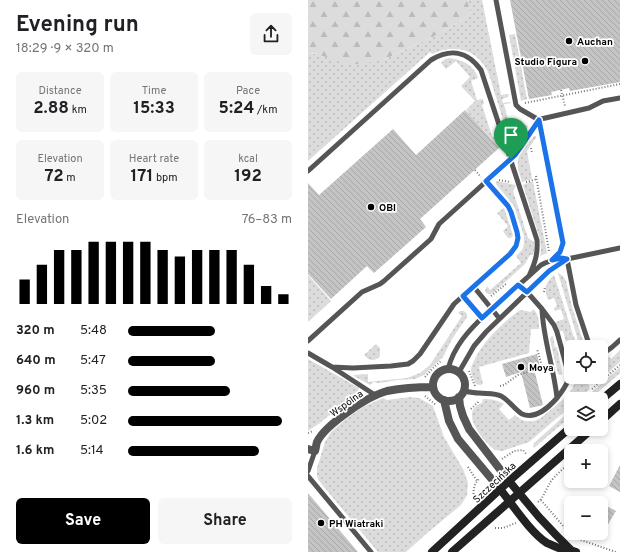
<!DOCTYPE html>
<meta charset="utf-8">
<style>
body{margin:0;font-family:Overpass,sans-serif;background:#f6f6f6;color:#202124;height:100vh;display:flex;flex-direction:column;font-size:15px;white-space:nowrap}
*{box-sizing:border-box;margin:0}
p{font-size:13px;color:#757577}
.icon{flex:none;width:22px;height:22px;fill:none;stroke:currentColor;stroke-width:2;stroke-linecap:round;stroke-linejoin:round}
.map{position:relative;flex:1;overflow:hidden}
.panel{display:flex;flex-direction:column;background:#fff;width:308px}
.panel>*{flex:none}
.tools{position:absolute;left:256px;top:340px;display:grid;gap:8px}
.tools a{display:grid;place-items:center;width:44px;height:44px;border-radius:6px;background:#fff;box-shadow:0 2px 6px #0003;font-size:20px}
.pin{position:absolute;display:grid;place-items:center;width:34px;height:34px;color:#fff;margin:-41px -17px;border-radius:50% 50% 50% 0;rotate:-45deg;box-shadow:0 0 4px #0007}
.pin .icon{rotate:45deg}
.round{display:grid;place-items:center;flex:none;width:42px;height:42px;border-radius:6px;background:#f6f6f6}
.summary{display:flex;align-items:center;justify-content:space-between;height:68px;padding:0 16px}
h1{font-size:22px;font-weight:700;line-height:30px}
.metrics{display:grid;grid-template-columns:repeat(3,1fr);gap:6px;height:68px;padding:4px 16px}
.metrics div{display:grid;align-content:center;border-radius:6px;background:#f6f6f6;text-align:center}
.metrics b{font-size:17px;font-weight:700}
.metrics small{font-size:11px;font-weight:400}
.metrics p{font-size:11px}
.chart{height:112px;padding:8px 16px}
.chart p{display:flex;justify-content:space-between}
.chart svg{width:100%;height:72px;margin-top:4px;stroke:#000;stroke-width:6}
.action{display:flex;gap:8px;margin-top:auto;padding:8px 16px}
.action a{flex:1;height:46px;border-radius:6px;background:#000;color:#fff;font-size:16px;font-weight:700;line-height:46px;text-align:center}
.action a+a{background:#f6f6f6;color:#202124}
ul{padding:0 16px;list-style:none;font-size:13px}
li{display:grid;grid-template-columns:64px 48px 1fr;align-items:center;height:30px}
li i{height:10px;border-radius:5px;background:#000}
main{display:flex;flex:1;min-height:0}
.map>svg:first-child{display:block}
.grass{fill:url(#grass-dots)}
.forest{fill:url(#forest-firs)}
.building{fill:url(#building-back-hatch)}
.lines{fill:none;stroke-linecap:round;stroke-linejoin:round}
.path{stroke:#777;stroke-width:2;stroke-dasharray:1 2;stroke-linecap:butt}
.lane{stroke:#555;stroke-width:5}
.street{stroke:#555;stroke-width:8}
.secondary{stroke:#222;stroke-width:8}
.route-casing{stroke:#fff;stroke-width:8}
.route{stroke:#1a73e8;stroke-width:5}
.poi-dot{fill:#000;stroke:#fff;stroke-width:1.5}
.labels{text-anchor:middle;stroke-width:3.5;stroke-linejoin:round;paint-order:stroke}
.poi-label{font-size:10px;font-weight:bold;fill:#000;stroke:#fff;text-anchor:start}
.street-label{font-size:10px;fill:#000;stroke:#fff}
</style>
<main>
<section class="panel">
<div class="summary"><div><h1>Evening run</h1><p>18:29 · 9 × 320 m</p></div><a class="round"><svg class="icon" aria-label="share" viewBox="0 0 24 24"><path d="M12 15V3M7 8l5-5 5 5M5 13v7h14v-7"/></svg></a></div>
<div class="metrics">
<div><p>Distance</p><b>2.88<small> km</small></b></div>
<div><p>Time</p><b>15:33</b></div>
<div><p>Pace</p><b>5:24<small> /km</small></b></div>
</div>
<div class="metrics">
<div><p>Elevation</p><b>72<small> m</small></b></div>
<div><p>Heart rate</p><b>171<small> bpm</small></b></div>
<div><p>kcal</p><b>192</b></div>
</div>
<div class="chart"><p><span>Elevation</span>76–83 m</p>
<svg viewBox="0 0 160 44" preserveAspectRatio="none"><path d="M5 44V29M15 44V20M25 44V11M35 44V11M45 44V6M55 44V6M65 44V6M75 44V6M85 44V11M95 44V15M105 44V11M115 44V11M125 44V11M135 44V20M145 44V33M155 44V38"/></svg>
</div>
<ul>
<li><b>320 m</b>5:48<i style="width:53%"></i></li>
<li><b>640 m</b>5:47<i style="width:53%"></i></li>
<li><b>960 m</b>5:35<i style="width:62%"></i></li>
<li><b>1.3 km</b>5:02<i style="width:94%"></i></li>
<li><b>1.6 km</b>5:14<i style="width:80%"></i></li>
</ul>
<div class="action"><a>Save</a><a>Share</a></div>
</section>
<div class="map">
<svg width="312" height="552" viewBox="0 0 312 552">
<defs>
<pattern id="grass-dots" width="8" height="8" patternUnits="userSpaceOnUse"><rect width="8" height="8" fill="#dcdcdc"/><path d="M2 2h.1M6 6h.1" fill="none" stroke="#bbb" stroke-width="1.8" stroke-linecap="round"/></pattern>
<pattern id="forest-firs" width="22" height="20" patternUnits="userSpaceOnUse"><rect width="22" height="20" fill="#dcdcdc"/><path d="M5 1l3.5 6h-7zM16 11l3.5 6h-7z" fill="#bbb"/></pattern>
<pattern id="building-back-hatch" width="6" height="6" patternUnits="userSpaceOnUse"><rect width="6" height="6" fill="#c4c4c4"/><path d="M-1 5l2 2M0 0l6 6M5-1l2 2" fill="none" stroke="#a7a7a7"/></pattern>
</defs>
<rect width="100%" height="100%" fill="#fff"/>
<path class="grass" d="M159 0H174L193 95 201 94 200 97 194 99 195 103 202 102 203 103 196 104 202 128 217 125 220 126 219 128 207 144 204 145 202 144C198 129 193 114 189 100 185 89 183 77 178 68 166 47 143 45 124 54L122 52 0 161V53L75 60 133 33 163 14Z
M207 34 219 99 213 101 201 35Z
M142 58C155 60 166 65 170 78L163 81 169 100 175 99 176 104 174 105 184 136 190 139 193 148H191L159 112 160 111 158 110 167 101 153 86 162 77 148 61 138 69 133 63 137 59Z
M226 136H228V138L219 151 224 179 214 182C211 171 208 167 211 156Z
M188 181 208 185 205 191 220 238 226 242V251L225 255H222L217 264 185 293 181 294 178 293 177 291 179 286 182 290 213 263 208 256 214 250 215 248 216 243V236L206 206 188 184Z
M221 182H225L239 253 232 256 233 249 232 239 215 185Z
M196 208 205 235 204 237 202 238H200L195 231 200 226 189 213Z
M250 273 255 276 258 281 264 307 277 347H272Z
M0 275 23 301 0 322Z
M246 275 269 347H263V360L255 331H251L248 322 256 319 253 309 247 311 246 308 249 306 246 298 240 300C236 289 237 283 246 275Z
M225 309C231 314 231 322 231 329H223L221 353 171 367 175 384 172 385 168 384C166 380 163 374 163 369 163 366 165 363 166 361 175 341 193 325 209 312L213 310 223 312Z
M152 311H156L159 314V317L144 339 135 357 125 366 116 375 107 379 90 380 71 383 66 382 62 385 46 376V375L60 374V382L99 378 112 373 122 365 154 316 150 313Z
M245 336 247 347H249L254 372V374L252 375 250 374 242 340 243 337Z
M68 344 72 348V356C67 362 61 361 56 355Z
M312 350V362L287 384 285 383 282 377H293V358L300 356 303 359Z
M0 359 51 388 50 391 12 423 0 431Z
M312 367V373L282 399H276Z
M267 377H278L282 389 270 399H263V406L221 442 194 451 187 450C175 441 150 411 174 403L175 399C182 399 190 400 196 404L191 409 201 420 207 415C215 423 224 423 233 418 243 409 270 391 267 377Z
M102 397 111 398 125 406 136 437 155 469 160 483 159 495 153 505 118 534 98 552H70L11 481 9 476V468L17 442 23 432 38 419 55 407 75 398 79 400Z
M263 410V416L226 448 225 446 226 443Z"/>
<path class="forest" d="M0 0H159L163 14 133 33 75 60 43 65 6 53H0Z"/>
<path class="building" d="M202 0H312V82L262 91 261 88 243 92 244 95 221 99Z
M157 110 191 148 112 219 118 227 66 273 59 266 23 299 0 274V183L11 195 85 129 108 155Z
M229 354 232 367 226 369 235 405 222 408 213 372 198 377 194 364Z
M312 465V492L301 486Z
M0 493 50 552H0Z
M293 503 308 511 299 526 293 522Z"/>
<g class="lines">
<path class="path" d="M253 90 257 106
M217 103 312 84
M223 148 224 153
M167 170 173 177
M228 176 241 251
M191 180 202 182
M218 182 229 179
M236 292 237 287
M183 296 198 284
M161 371 167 386
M117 377 124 369 134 360
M192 386 196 385 210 375 233 368 234 366 229 349
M284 389 312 365
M117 396 128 405
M163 409 170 402V401
M0 433 5 431
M194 459 206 451 215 450 219 455
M160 467 169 481
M166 500C165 492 165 485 171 479
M233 500 262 534 270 539 308 552
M230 502C236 497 238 489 242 483 245 477 257 467 263 462
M187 528H195L208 523"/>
<path class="lane" d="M188 0 208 105 212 109 231 120 255 243 252 252 244 260
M0 171 123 60C143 48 159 51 173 70L229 240C230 254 227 263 221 276
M259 259 268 305 282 347
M210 285 219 292 234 309 246 325 249 332 261 376C260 385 254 391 249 398
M166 287 191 318
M155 296 174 318
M0 341 54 292 72 284 76 281 123 239 131 224 203 159 233 119 281 108 295 101 312 98
M0 353 24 367 67 395
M293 353C301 352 306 345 312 340
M24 367 45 368 83 366 100 364 105 361 112 354 146 304 205 251 209 242 210 235 202 209 178 181
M140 369C146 346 161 330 178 314 196 297 215 282 233 265L237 263 248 259H259L312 248
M151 372 166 346 178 332 241 271 259 259
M156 391C161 392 166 393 171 393 178 394 187 393 193 396 201 400 206 409 214 414 228 420 241 407 249 398 246 368 235 339 234 309
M0 471 7 451
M0 476 63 552"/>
<path class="street" d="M125 385a16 16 0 1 1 32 0a16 16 0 1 1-32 0Z
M151 397 152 406 155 416 161 429 201 481
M136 400 141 421 150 439 192 489
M0 449 7 451C8 448 8 445 9 442 17 425 60 396 79 391 94 388 110 387 125 387"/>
<path class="secondary" d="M293 400 312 384
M293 421 312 404
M201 481 231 517 249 536 264 551
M192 489C204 504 223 533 239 543 244 545 248 547 253 549 258 550 263 550 268 552
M124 552 201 481 263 427
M144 552 284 429"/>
</g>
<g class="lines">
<defs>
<path id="route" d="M231 120 255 243 252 252 244 260 253 258 259 259 241 271 219 292 210 285 174 318 155 296 202 254 208 246 210 238 209 232 203 212 200 206 178 181 207 155Z"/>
</defs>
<use href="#route" class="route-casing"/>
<use href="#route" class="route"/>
</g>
<g class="poi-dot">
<circle cx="261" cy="41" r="4"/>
<circle cx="277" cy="61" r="4"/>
<circle cx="63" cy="207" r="4"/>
<circle cx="213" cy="367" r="4"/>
<circle cx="13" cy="523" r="4"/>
</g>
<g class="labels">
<g class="poi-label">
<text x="269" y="45">Auchan</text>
<text x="269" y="65" text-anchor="end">Studio Figura</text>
<text x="71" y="211">OBI</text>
<text x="221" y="371">Moya</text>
<text x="21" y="527">PH Wiatraki</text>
</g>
<g class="street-label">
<text transform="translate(38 403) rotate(-36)" y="4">Wspólna</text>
<text transform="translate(186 482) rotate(-43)" y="4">Szczecińska</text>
</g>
</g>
</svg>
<div class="tools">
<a><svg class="icon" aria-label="locate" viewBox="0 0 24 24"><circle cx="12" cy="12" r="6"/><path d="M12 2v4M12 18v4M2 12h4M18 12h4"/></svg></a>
<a><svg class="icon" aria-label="layers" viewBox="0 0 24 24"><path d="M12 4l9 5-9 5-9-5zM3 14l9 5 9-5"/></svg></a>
<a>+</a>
<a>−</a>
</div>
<div class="pin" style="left:203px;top:159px;background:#1e9e55"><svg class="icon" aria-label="arrive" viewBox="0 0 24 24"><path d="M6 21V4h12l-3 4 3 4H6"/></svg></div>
</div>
</main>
